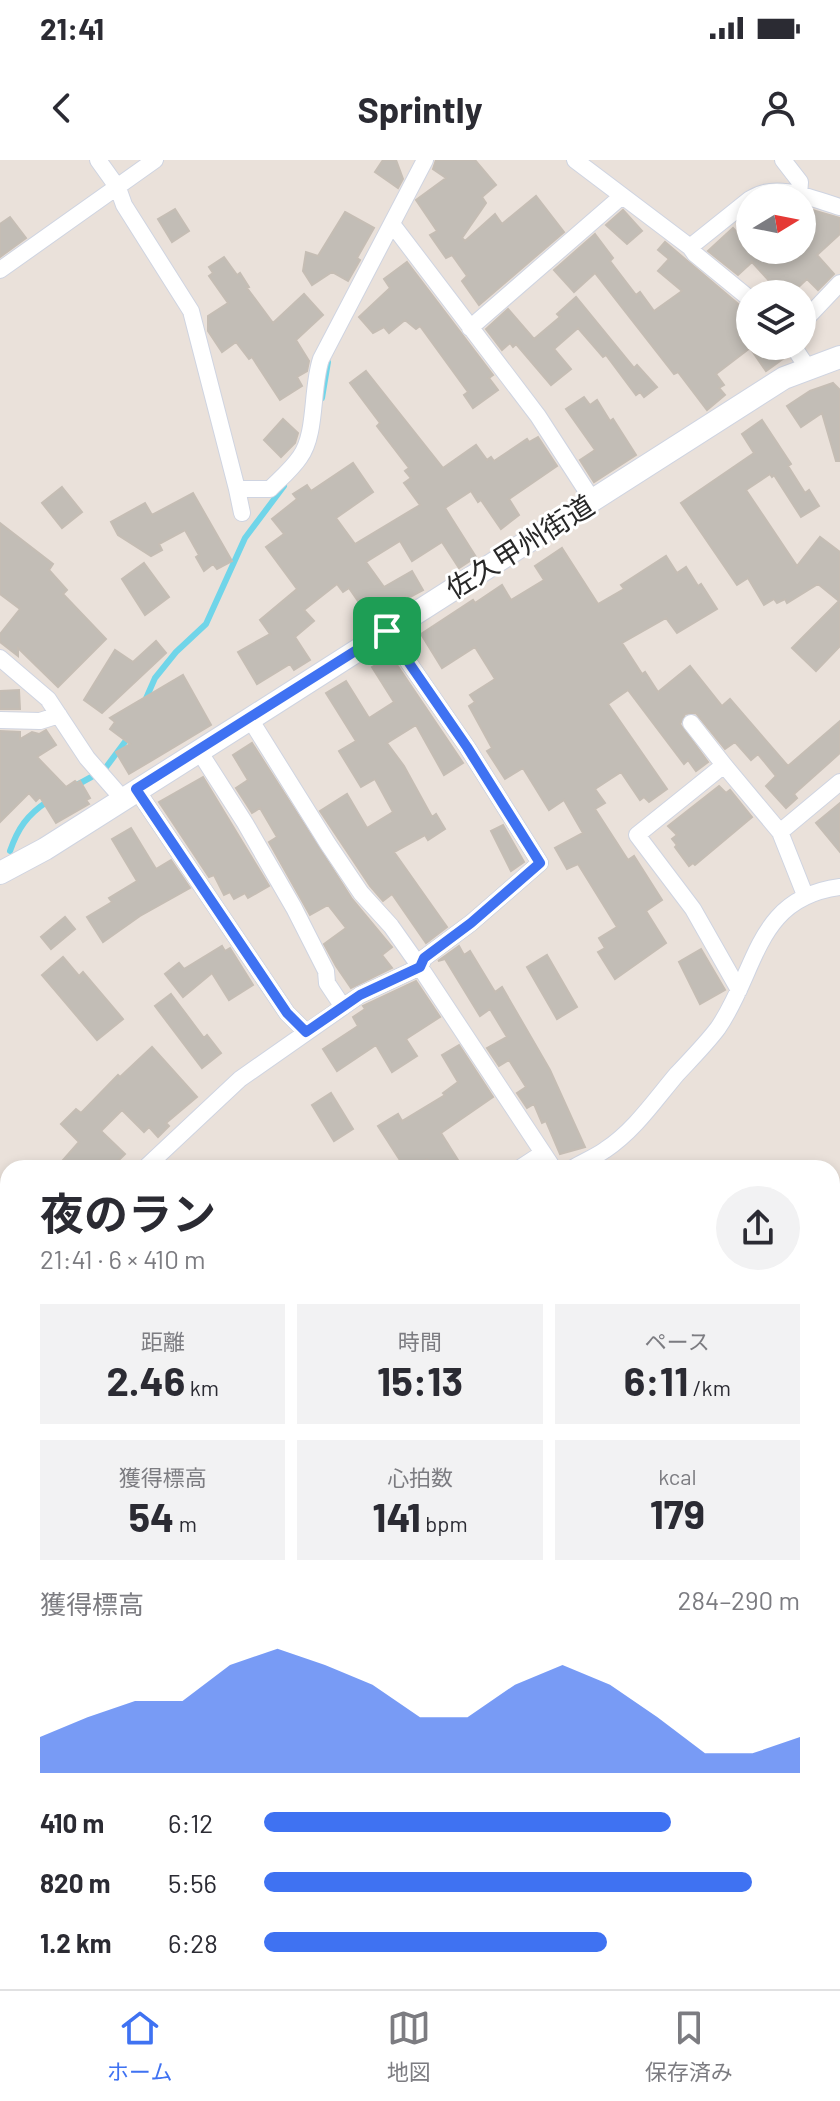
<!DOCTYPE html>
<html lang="ja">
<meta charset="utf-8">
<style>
body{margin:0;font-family:Barlow,"Noto Sans JP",sans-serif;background:#f2f2f3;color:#2b2b33;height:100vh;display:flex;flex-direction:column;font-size:30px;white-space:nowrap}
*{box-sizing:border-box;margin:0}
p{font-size:26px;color:#7c7c81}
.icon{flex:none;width:44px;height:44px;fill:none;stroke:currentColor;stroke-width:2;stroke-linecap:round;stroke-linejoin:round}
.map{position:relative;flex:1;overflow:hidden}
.sheet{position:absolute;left:0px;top:1000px;width:840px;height:830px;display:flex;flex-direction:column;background:#fff;border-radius:24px 24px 0 0;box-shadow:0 4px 12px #0003}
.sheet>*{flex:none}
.needle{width:52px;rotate:80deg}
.tools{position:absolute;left:736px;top:24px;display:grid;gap:16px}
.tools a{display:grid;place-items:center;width:80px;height:80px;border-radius:50%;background:#fff;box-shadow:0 4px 12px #0003;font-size:40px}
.pin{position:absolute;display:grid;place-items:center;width:68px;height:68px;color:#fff;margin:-34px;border-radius:16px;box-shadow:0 4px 12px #0006}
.round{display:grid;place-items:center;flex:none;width:84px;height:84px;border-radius:42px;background:#f2f2f3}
.overview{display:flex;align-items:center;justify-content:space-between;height:136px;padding:0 40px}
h1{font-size:44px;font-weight:700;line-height:60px}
.figures{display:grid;grid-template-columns:repeat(3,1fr);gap:12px;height:136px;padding:8px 40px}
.figures div{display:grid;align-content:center;border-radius:0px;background:#f2f2f3;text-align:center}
.figures b{font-size:40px;font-weight:700}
.figures small{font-size:22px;font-weight:400}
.figures p{font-size:22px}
.chart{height:224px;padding:16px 40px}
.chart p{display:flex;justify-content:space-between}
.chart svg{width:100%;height:144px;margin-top:8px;fill:#3f72f2;opacity:.7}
ul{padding:0 40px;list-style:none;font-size:26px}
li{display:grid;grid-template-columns:128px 96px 1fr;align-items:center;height:60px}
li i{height:20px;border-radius:10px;background:#3f72f2}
.status{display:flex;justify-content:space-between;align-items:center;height:56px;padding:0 40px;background:#fff;direction:ltr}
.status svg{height:22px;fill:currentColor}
header{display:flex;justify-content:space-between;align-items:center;height:104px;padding:0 40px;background:#fff;font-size:36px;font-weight:700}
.dock{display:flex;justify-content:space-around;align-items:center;height:112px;border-top:2px solid #e1e1e2;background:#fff;font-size:22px;color:#7c7c81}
.dock a{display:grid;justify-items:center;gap:4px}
.dock .selected{color:#3f72f2}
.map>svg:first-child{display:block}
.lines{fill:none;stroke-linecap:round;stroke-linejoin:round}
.stream{stroke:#70d5e9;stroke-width:6}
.building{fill:#c2bdb6;stroke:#c5bdb4;stroke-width:2}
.street-casing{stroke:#cfd4e1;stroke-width:18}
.secondary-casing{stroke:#cfd4e1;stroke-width:24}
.street{stroke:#fff;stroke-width:16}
.secondary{stroke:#fff;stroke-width:22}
.route-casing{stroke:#fff;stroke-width:16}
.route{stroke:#3f72f2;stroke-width:10}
.labels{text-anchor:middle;stroke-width:6;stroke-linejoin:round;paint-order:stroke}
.street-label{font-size:28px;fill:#282828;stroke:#fff}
</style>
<div class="status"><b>21:41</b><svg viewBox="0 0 49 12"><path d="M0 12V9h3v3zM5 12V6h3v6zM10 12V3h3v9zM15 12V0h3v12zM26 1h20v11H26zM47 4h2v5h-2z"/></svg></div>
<header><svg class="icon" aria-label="back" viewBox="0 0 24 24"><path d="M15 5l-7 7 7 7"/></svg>Sprintly<svg class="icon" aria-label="person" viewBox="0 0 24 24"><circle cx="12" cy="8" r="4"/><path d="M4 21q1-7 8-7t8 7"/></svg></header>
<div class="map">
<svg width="840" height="1829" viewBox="0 0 840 1829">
<rect width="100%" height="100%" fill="#eae1da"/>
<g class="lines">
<path class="stream" d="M322 238 328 202
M144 543 155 518 176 492 206 464 245 378 284 326
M75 626 104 610 130 575
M10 691C18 668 27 655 48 641
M0 1193 8 1246
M0 1487 8 1460"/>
</g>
<path class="building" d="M383 0H396L403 19 398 28 375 12Z
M436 0H475L496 25 482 37 486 43 462 78 465 81 495 54 502 64 536 36 564 72 479 145 462 121 467 116 452 95 446 98 430 75 437 71 416 40 446 18 433 9Z
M802 47 840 58V74L817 95 834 114 818 130 807 119 791 134H761L772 124 752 102 738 115 708 91 733 68 741 77 750 69V90H802Z
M175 49 189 71 172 82 158 59Z
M623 50 642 71 627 84 606 65Z
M345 52 374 68 357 98 360 100 348 121 332 112 312 125 303 111 306 92 318 96Z
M10 57 26 78 0 97V64Z
M595 74 613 98 610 101 636 135 640 132 654 151 682 131 658 111 669 99 658 90 665 82 743 148 750 150V186H782L787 196 766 211 750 188 716 214 724 225 719 228 725 235 707 250 678 212 674 214 595 113 574 132 554 110Z
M224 97 237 115 240 113 249 127 247 128 273 163 304 134 323 155 296 180 309 201 307 211 297 217 302 226 280 240 252 197 249 199 236 182 222 192 208 171V156L228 143 209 116 213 113 209 107Z
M407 102 493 215 489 218 498 230 473 248 464 235 468 232 420 166 416 169 405 160 389 173 384 167 373 173 359 157 390 128 384 119Z
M576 137 634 208 637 205 657 227 644 237 640 232 636 235 606 195 603 197 578 168 554 189 571 209 551 225 516 184 513 187 510 183 502 190 486 169 508 149 534 179 560 157 557 154Z
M366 211 443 308 476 285 487 300 491 297 494 301 527 279 529 282 538 277 557 306 509 339 519 355 501 369 481 340 478 342 471 331 445 348 476 397 459 408 442 382 412 401 400 381 366 402 384 427 412 411 423 430 408 438 407 435 371 460 349 428 343 432 337 424 304 450 314 461 295 477 310 500 294 510 290 504 257 524 238 492 270 474 260 460 297 429 266 387 284 374 272 359 297 339 293 334 307 325 311 331 353 303 373 332 336 358 355 384 420 345 404 323 411 318 405 311 409 308 377 266 380 263 350 223Z
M833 223 840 230V301H836L822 253 801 267 787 246 810 231Z
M584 237 590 245 597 240 610 261 613 259 636 295 594 322 580 300 595 290 566 249Z
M283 259 298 273 295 283 281 297 264 280Z
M762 260 791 304 788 306 805 333 809 330 819 346 801 357 774 315 772 317 770 314 746 330 797 406 820 377 840 392V486L816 511 792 488 839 441 818 424 787 443 785 439 777 443 774 439 764 445 748 418 737 425 681 343 754 293 742 274Z
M62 327 82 352 62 368 42 343Z
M193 333 232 401 217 409 213 404 204 411 196 397 199 395 185 370 159 384 162 390 151 396 118 375 111 362 145 343 152 355Z
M0 363 53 404 49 410 67 430 63 434 106 479 58 527 18 488V496L0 482V474L20 449 0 434Z
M562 388 598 444 624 429 621 425 666 396 677 413 686 407 698 426 701 424 717 449 677 473 666 458 622 483 642 514 645 512 658 532 690 506 722 546 730 539 788 606 840 561V593L794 634 797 638 786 648 766 626 776 616 758 594 751 600 735 582 725 589 696 553 685 554 680 564 708 602 696 611 688 600 684 604 628 530 608 544 667 629 649 642 644 637 640 640 621 612 595 629 605 643 595 649 628 700 634 696 662 740 646 751 666 783 615 819 598 792 605 788 599 778 617 767 578 704 567 709 555 688 583 673 564 640 549 650 523 608 505 619 487 591 492 588 469 546 475 542 470 535 495 519 475 487 442 508 421 474 473 440 475 443 502 425 511 440 544 420 535 406Z
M144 403 169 437 145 455 122 419Z
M156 481 166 493 102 553 84 540 115 490 133 502Z
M391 496 463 603 444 615 416 565 387 583 404 606 432 657 436 654 445 669 428 680 425 675 394 692 447 767 426 783 392 734 383 741 370 726 320 651 347 634 367 668 393 652 375 619 361 627 339 591 356 581 326 533 346 521 369 558 394 542 372 507Z
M183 515 211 565 129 614 116 592 130 584 110 569 115 562 110 558Z
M19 530 20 549H0V531Z
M46 570 56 585 37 597 66 627 75 621 77 623 80 621 90 638 86 640 89 644 56 663 40 637 36 641 29 633 0 662V571L20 572V579L32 572 39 574Z
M252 583 352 739 392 787 382 795 392 808 351 828 336 806 324 784 346 768 328 745 310 755 269 682 277 677 260 648 252 653 236 628 248 620 233 595Z
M203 617 269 726 248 738 245 733 234 739 230 732 224 735 214 715 209 717 159 642Z
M719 626 726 633 730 630 752 657 695 705 693 703 689 706 675 687 677 685 672 679 677 675 668 666Z
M840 643V692L816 663Z
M503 665 524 702 511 711 491 671Z
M131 668 156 709 171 700 190 728 140 756 103 782 87 757 112 742 109 738 137 721 112 679Z
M65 757 75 769 51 789 41 777Z
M222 786 225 791 230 788 253 825 229 840 212 813 183 837 165 814 179 803 184 809Z
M459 786 464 795 470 791 495 832 502 827 550 910 585 987 560 994 546 961 542 963 534 944 527 948 517 933 526 927 509 900 499 906 487 888 507 877 490 849 480 856 445 799 438 801Z
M701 789 725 830 700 844 679 802Z
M547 795 577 847 557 859 527 807Z
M63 797 79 816 83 812 123 859 97 880 42 815Z
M416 821 440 857 406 879 417 896 392 912 376 885 337 911 323 889 358 866 353 857 365 849 363 846Z
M171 834 204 878 207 875 221 893 202 908 155 846Z
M459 885 493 937 441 973 463 1008H433L427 999 413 1008H405L378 966 398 954 402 961 445 935 443 933 458 922 442 895Z
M152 887 197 937 166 963 169 966 158 977 149 967 144 972 122 950 101 971 125 994 111 1008H56L79 982 61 964 76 949 81 953 118 915 120 917Z
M331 933 353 969 334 981 312 945Z"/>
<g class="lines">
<defs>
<path id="street" d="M98 0 118 28 124 45 191 151 237 329H270C280 319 292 309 300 297 317 274 311 228 321 199L425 0
M575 0 690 87 695 94 750 139
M783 0 800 22 799 35
M752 38C777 22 813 39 840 47
M392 64 538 256 593 341
M690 87 750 39
M0 110 155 0
M802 163 840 123
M470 168 622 36
M793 186 807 207
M237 329 242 353
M0 498 48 539 87 598 122 638
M250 559 328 684 361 733 391 766 420 807 553 1008
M0 560 40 561 59 555
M691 563 724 605
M199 591 245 663 294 748 326 811 327 823 343 847
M136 629 287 853 306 872
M780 672 840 622
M739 830 693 749 637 675 724 605 780 672 805 735
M145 1008 240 919 360 835 420 807 424 798 471 763 540 703 467 587 387 471
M520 1008 543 993
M573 1008C583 1002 595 997 605 990 634 971 655 940 677 914 691 899 706 884 718 868 758 810 755 738 840 727
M0 1167 7 1164 8 1160
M832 1211 840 1206
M832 1245 840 1256
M832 1541 840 1555
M0 1564 8 1561
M688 1822 691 1829"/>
<path id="secondary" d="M0 713 45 689 250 559 784 218 840 197"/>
</defs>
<use href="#street" class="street-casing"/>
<use href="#secondary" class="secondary-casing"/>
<use href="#street" class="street"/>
<use href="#secondary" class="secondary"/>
</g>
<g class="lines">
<defs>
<path id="route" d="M387 471 467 587 540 703 471 763 424 798 420 807 360 835 306 872 287 853 136 629Z"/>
</defs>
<use href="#route" class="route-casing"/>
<use href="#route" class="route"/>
</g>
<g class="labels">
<g class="street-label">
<text transform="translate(520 387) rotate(-32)" y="10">佐久甲州街道</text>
</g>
</g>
</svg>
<div class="tools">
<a><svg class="needle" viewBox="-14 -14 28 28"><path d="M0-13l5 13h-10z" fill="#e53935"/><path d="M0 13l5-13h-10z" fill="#7c7c81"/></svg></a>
<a><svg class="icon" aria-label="layers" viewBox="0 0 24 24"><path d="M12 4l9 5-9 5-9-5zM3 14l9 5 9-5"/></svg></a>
</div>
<div class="pin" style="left:387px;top:471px;background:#1e9e55"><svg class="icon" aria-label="arrive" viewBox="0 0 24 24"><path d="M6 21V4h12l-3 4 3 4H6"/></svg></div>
<section class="sheet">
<div class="overview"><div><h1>夜のラン</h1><p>21:41 · 6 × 410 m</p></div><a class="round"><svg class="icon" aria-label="share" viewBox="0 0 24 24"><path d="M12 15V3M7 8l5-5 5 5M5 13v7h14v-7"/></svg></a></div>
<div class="figures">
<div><p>距離</p><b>2.46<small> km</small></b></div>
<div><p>時間</p><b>15:13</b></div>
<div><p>ペース</p><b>6:11<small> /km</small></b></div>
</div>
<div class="figures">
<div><p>獲得標高</p><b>54<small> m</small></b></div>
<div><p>心拍数</p><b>141<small> bpm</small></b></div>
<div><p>kcal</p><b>179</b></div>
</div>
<div class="chart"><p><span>獲得標高</span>284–290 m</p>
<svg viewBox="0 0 160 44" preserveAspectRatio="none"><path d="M0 44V33L10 27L20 22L30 22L40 11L50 6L60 11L70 17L80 27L90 27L100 17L110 11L120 17L130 27L140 38L150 38L160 33V44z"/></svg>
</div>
<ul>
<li><b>410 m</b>6:12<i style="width:76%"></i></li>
<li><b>820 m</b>5:56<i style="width:91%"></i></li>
<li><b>1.2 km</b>6:28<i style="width:64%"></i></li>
</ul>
</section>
</div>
<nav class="dock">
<a class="selected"><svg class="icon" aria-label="home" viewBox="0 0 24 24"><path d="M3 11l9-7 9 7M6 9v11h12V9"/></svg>ホーム</a>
<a><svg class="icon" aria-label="map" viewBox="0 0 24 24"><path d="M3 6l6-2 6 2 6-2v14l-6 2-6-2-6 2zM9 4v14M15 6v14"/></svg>地図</a>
<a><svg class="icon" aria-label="saved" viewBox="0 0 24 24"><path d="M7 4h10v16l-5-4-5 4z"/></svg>保存済み</a>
</nav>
